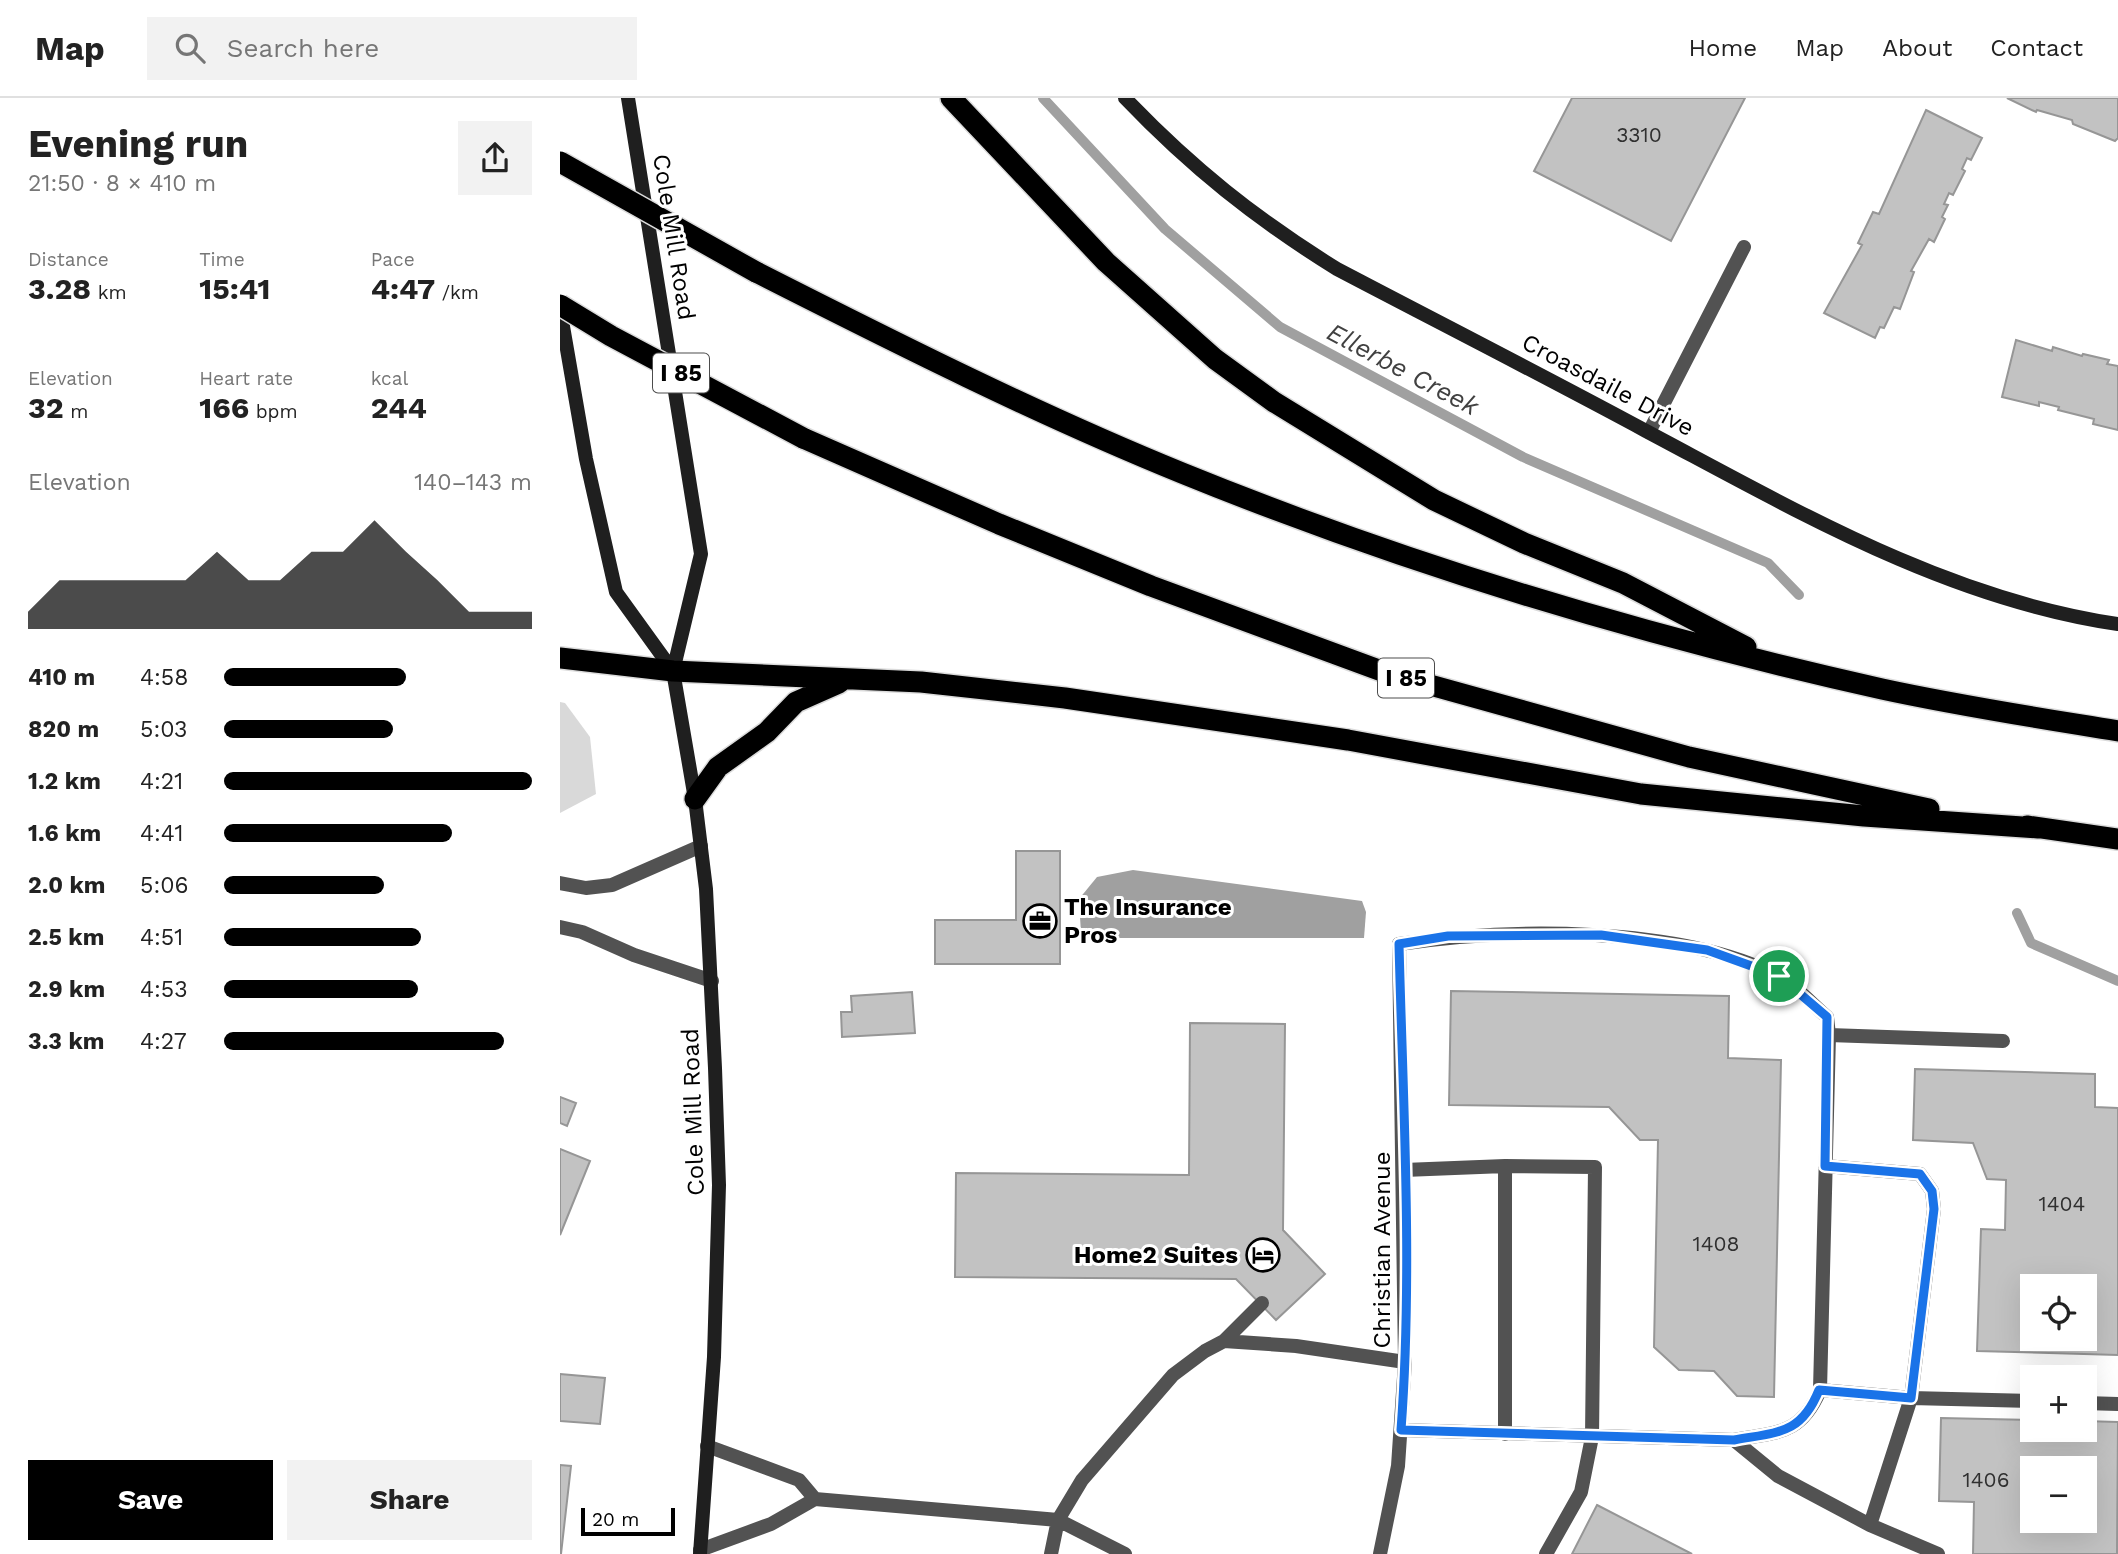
<!DOCTYPE html>
<meta charset="utf-8">
<style>
body{margin:0;font-family:"Work Sans",sans-serif;background:#f2f2f2;color:#222;height:100vh;display:flex;flex-direction:column;font-size:26px;white-space:nowrap}
*{box-sizing:border-box;margin:0}
p{font-size:23px;color:#767676}
.icon{flex:none;width:38px;height:38px;fill:none;stroke:currentColor;stroke-width:2;stroke-linecap:round;stroke-linejoin:round}
.map{position:relative;flex:1;overflow:hidden}
.panel{display:flex;flex-direction:column;background:#fff;width:560px}
.panel>*{flex:none}
.fabs{position:absolute;left:1460px;top:1176px;display:grid;gap:14px}
.fabs a{display:grid;place-items:center;width:77px;height:77px;border-radius:0px;background:#fff;box-shadow:0 7px 28px #0002;font-size:35px}
.scale{position:absolute;left:21px;bottom:18px;width:94px;box-sizing:border-box;padding-left:7px;border:4px solid #000;border-top:0;font-size:19px;line-height:24px;white-space:nowrap;color:#000;-webkit-text-stroke:5px #fff;paint-order:stroke}
.pin{position:absolute;display:grid;place-items:center;width:60px;height:60px;color:#fff;margin:-30px;border:4px solid #fff;border-radius:50%;box-shadow:0 2px 7px #0007}
.round{display:grid;place-items:center;flex:none;width:74px;height:74px;border-radius:0px;background:#f2f2f2}
.headline{display:flex;align-items:center;justify-content:space-between;height:119px;padding:0 28px}
h1{font-size:38px;font-weight:700;line-height:52px}
.stats{display:grid;grid-template-columns:repeat(3,1fr);gap:10px;height:119px;padding:7px 28px}
.stats div{display:grid;align-content:center}
.stats b{font-size:30px;font-weight:700}
.stats small{font-size:19px;font-weight:400}
.stats p{font-size:19px}
.chart{height:196px;padding:14px 28px}
.chart p{display:flex;justify-content:space-between}
.chart svg{width:100%;height:126px;margin-top:7px;fill:#000;opacity:.7}
.primary-button{display:flex;gap:14px;margin-top:auto;padding:14px 28px}
.primary-button a{flex:1;height:80px;border-radius:0px;background:#000;color:#fff;font-size:28px;font-weight:700;line-height:80px;text-align:center}
.primary-button a+a{background:#f2f2f2;color:#222}
ul{padding:0 28px;list-style:none;font-size:23px}
li{display:grid;grid-template-columns:112px 84px 1fr;align-items:center;height:52px}
li i{height:18px;border-radius:9px;background:#000}
header{display:flex;align-items:center;gap:42px;box-sizing:border-box;height:98px;padding:0 35px;background:#fff;border-bottom:2px solid #e0e0e0}
header strong{font-size:33px}
nav{display:flex;gap:38px;margin-inline-start:auto;font-size:24px}
.search{width:490px;height:63px;background:#f2f2f2;display:flex;align-items:center;gap:18px;box-sizing:border-box;padding:0 24px;border-radius:0px;color:#767676;font-size:26px}
main{display:flex;flex:1;min-height:0}
.map>svg:first-child{display:block}
.green{fill:#d9d9d9}
.water{fill:#a0a0a0}
.lines{fill:none;stroke-linecap:round;stroke-linejoin:round}
.stream{stroke:#a0a0a0;stroke-width:10}
.building{fill:#c2c2c2;stroke:#969696;stroke-width:2;fill-rule:evenodd}
.highway-casing{stroke:#dbdbdb;stroke-width:24}
.lane{stroke:#525252;stroke-width:14}
.street{stroke:#525252;stroke-width:14}
.secondary{stroke:#1f1f1f;stroke-width:14}
.highway{stroke:#000;stroke-width:21}
.highway-bridge-casing{stroke:#dbdbdb;stroke-width:24;stroke-linecap:butt}
.highway-bridge{stroke:#000;stroke-width:21}
.route-casing{stroke:#fff;stroke-width:14}
.route{stroke:#1a73e8;stroke-width:9}
.labels{text-anchor:middle;stroke-width:6;stroke-linejoin:round;paint-order:stroke}
.number-label{font-size:21px;fill:#303030}
.shield{fill:#fff;stroke:#4c4c4c;stroke-width:2}
.shield-label{font-size:23px;font-weight:bold;fill:#000}
.street-label{font-size:24px;fill:#000;stroke:#fff}
.poi-label{font-size:24px;font-weight:bold;fill:#000;stroke:#fff;text-anchor:start}
.water-label{font-size:26px;font-style:italic;fill:#414141;stroke:#fff}
</style>
<header>
<strong>Map</strong>
<div class="search"><svg class="icon" aria-label="search" viewBox="0 0 24 24"><circle cx="10" cy="10" r="6"/><path d="M15 15l6 6"/></svg>Search here</div>
<nav><a>Home</a><a>Map</a><a>About</a><a>Contact</a></nav>
</header>
<main>
<section class="panel">
<div class="headline"><div><h1>Evening run</h1><p>21:50 · 8 × 410 m</p></div><a class="round"><svg class="icon" aria-label="share" viewBox="0 0 24 24"><path d="M12 15V3M7 8l5-5 5 5M5 13v7h14v-7"/></svg></a></div>
<div class="stats">
<div><p>Distance</p><b>3.28<small> km</small></b></div>
<div><p>Time</p><b>15:41</b></div>
<div><p>Pace</p><b>4:47<small> /km</small></b></div>
</div>
<div class="stats">
<div><p>Elevation</p><b>32<small> m</small></b></div>
<div><p>Heart rate</p><b>166<small> bpm</small></b></div>
<div><p>kcal</p><b>244</b></div>
</div>
<div class="chart"><p><span>Elevation</span>140–143 m</p>
<svg viewBox="0 0 160 44" preserveAspectRatio="none"><path d="M0 44V38L10 27L20 27L30 27L40 27L50 27L60 17L70 27L80 27L90 17L100 17L110 6L120 17L130 27L140 38L150 38L160 38V44z"/></svg>
</div>
<ul>
<li><b>410 m</b>4:58<i style="width:59%"></i></li>
<li><b>820 m</b>5:03<i style="width:55%"></i></li>
<li><b>1.2 km</b>4:21<i style="width:100%"></i></li>
<li><b>1.6 km</b>4:41<i style="width:74%"></i></li>
<li><b>2.0 km</b>5:06<i style="width:52%"></i></li>
<li><b>2.5 km</b>4:51<i style="width:64%"></i></li>
<li><b>2.9 km</b>4:53<i style="width:63%"></i></li>
<li><b>3.3 km</b>4:27<i style="width:91%"></i></li>
</ul>
<div class="primary-button"><a>Save</a><a>Share</a></div>
</section>
<div class="map">
<svg width="1558" height="1456" viewBox="0 0 1558 1456">
<rect width="100%" height="100%" fill="#fff"/>
<path class="green" d="M0 604 5 605 30 639 36 696 0 715Z"/>
<path class="water" d="M573 772 802 803 806 814 804 840H529L521 836 519 801 537 779Z"/>
<g class="lines">
<path class="stream" d="M483 0 605 131 720 229 963 359 1208 465 1239 497
M1457 815 1471 845 1558 883"/>
</g>
<path class="building" d="M1012 0H1185L1111 143 974 73Z
M1447 0H1558V40L1555 43 1513 26 1512 22 1477 12 1476 14Z
M1366 12 1422 40 1411 62 1407 60 1402 71 1405 73 1393 97 1389 95 1384 106 1388 107 1382 119 1385 121 1374 144 1369 141 1351 173 1354 174 1340 211 1334 209 1324 230 1320 229 1315 240 1264 215 1302 147 1298 145 1313 114 1319 116Z
M1456 242 1492 253 1493 249 1522 258 1523 256 1549 262 1547 266 1558 268V332L1533 326 1534 321 1498 312 1499 309 1479 304V308L1442 299Z
M456 753H500V866H375V822H456Z
M891 893 1169 898 1168 960 1221 962 1214 1299 1177 1298 1154 1273 1119 1272 1094 1249 1098 1042H1080L1049 1009 889 1007Z
M352 894 355 935 282 939 281 914H292L291 898Z
M630 925 725 926 723 1132 765 1176 716 1222 676 1181 395 1179 396 1075 629 1077Z
M1355 971 1535 976V1009L1558 1010V1257L1417 1253 1421 1131 1445 1132 1446 1082 1427 1081 1413 1045 1353 1042ZM1472 1188H1524V1241H1472Z
M0 999 16 1005 7 1028 0 1025Z
M0 1051 30 1063 0 1137Z
M0 1276 45 1280 40 1326 0 1323Z
M1381 1320 1472 1322V1332H1524V1323L1558 1324 1557 1456H1413L1414 1404 1379 1403ZM1472 1370H1524V1423H1472Z
M0 1367 11 1368 1 1456H0Z
M1037 1407 1132 1456H1012Z"/>
<g class="lines">
<defs>
<path id="highway" d="M391 0 546 164 655 261 714 304 874 402 964 445 1063 485 1186 549
M196 174C336 245 477 316 622 375 848 467 1084 538 1322 591 1400 608 1479 620 1558 633
M243 340 439 426 591 488 827 575 1129 659 1369 711
M0 560 113 573 361 584 505 600 788 642 1081 696 1304 718 1478 730
M135 701 158 669 207 634 236 604 279 585
M1467 728 1558 741"/>
</defs>
<use href="#highway" class="highway-casing"/>
<path class="lane" d="M1089 334 1184 149
M0 785 26 790 52 787 141 748
M0 829 22 834 74 857 152 883
M839 846C947 830 1119 827 1218 878 1235 887 1252 906 1267 919L1269 937 1260 1292C1241 1337 1217 1334 1174 1342L841 1332
M1269 937 1443 943
M945 1068 1035 1069 1032 1339 1021 1394 986 1456
M1265 1068 1360 1076 1372 1093 1374 1111 1351 1300 1472 1303
M844 1072 945 1068V1336
M664 1243 702 1205
M1260 1292 1351 1300 1310 1427 1378 1456
M1524 1305 1558 1306
M1174 1342 1218 1378 1310 1427
M147 1348 239 1382 255 1401
M140 1452 211 1426 255 1401 498 1422 565 1456
M491 1456 498 1422 522 1382 613 1277 645 1253 664 1243 736 1248 845 1264"/>
<path class="street" d="M820 1456 838 1368 845 1264 839 846"/>
<path class="secondary" d="M68 0 141 456 113 573 135 701 146 791 155 970 159 1087 154 1259 140 1456
M565 0C631 69 696 121 777 171 880 225 984 278 1086 333 1237 413 1387 501 1558 526
M0 211 26 361 56 494 113 573"/>
<use href="#highway" class="highway"/>
<defs>
<path id="highway-bridge" d="M0 64 196 174
M0 207 51 238 243 340"/>
</defs>
<use href="#highway-bridge" class="highway-bridge-casing"/>
<use href="#highway-bridge" class="highway-bridge"/>
</g>
<g class="lines">
<defs>
<path id="route" d="M1041 837 1147 852 1219 878 1267 919 1265 1068 1360 1076 1372 1093 1374 1111 1351 1300 1259 1292C1241 1337 1217 1334 1174 1342L841 1332C853 1172 843 1006 839 846L888 838Z"/>
</defs>
<use href="#route" class="route-casing"/>
<use href="#route" class="route"/>
</g>
<defs>
<symbol id="office-ring" viewBox="-11 -11 22 22"><circle r="9.5" fill="#fff" stroke="#000" stroke-width="1.5"/><path d="M-6-3h4V-5.5h4V-3h4V5H-6ZM-1-4.5V-3h2v-1.5ZM-6 0V1H6V0Z" fill="#000"/></symbol>
<symbol id="hotel-ring" viewBox="-11 -11 22 22"><circle r="9.5" fill="#fff" stroke="#000" stroke-width="1.5"/><path d="M-6-4.5h1.5V1H6V5H4.5V3h-9V5H-6ZM-4 0a1.8 1.8 0 1 1 3.6 0ZM.5 0V-2.5h3Q6-2.5 6 0Z" fill="#000"/></symbol>
</defs>
<g fill-rule="evenodd">
<use href="#office-ring" x="461" y="804" width="38" height="38"/>
<use href="#hotel-ring" x="684" y="1138" width="38" height="38"/>
</g>
<g class="labels">
<g class="number-label">
<text x="1079" y="44">3310</text>
<text x="1502" y="1113">1404</text>
<text x="1156" y="1153">1408</text>
<text x="1426" y="1389">1406</text>
</g>
<g class="shield">
<rect x="93" y="255.5" width="56" height="39" rx="5"/>
<rect x="818" y="560.5" width="56" height="39" rx="5"/>
</g>
<g class="shield-label">
<text x="121" y="283">I 85</text>
<text x="846" y="588">I 85</text>
</g>
<g class="street-label">
<text transform="translate(114 139) rotate(81)" y="8">Cole Mill Road</text>
<text transform="translate(1048 287) rotate(28)" y="8">Croasdaile Drive</text>
<text transform="translate(133 1014) rotate(-92)" y="8">Cole Mill Road</text>
<text transform="translate(822 1152) rotate(-90)" y="8">Christian Avenue</text>
</g>
<g class="poi-label">
<text x="504" y="817">The Insurance<tspan x="504" dy="28">Pros</tspan></text>
<text x="678" y="1165" text-anchor="end">Home2 Suites</text>
</g>
<g class="water-label">
<text transform="translate(843 271) rotate(28)" y="9">Ellerbe Creek</text>
</g>
</g>
</svg>
<div class="fabs">
<a><svg class="icon" aria-label="locate" viewBox="0 0 24 24"><circle cx="12" cy="12" r="6"/><path d="M12 2v4M12 18v4M2 12h4M18 12h4"/></svg></a>
<a>+</a>
<a>−</a>
</div>
<div class="scale">20 m</div>
<div class="pin" style="left:1219px;top:878px;background:#1e9e55"><svg class="icon" aria-label="arrive" viewBox="0 0 24 24"><path d="M6 21V4h12l-3 4 3 4H6"/></svg></div>
</div>
</main>
